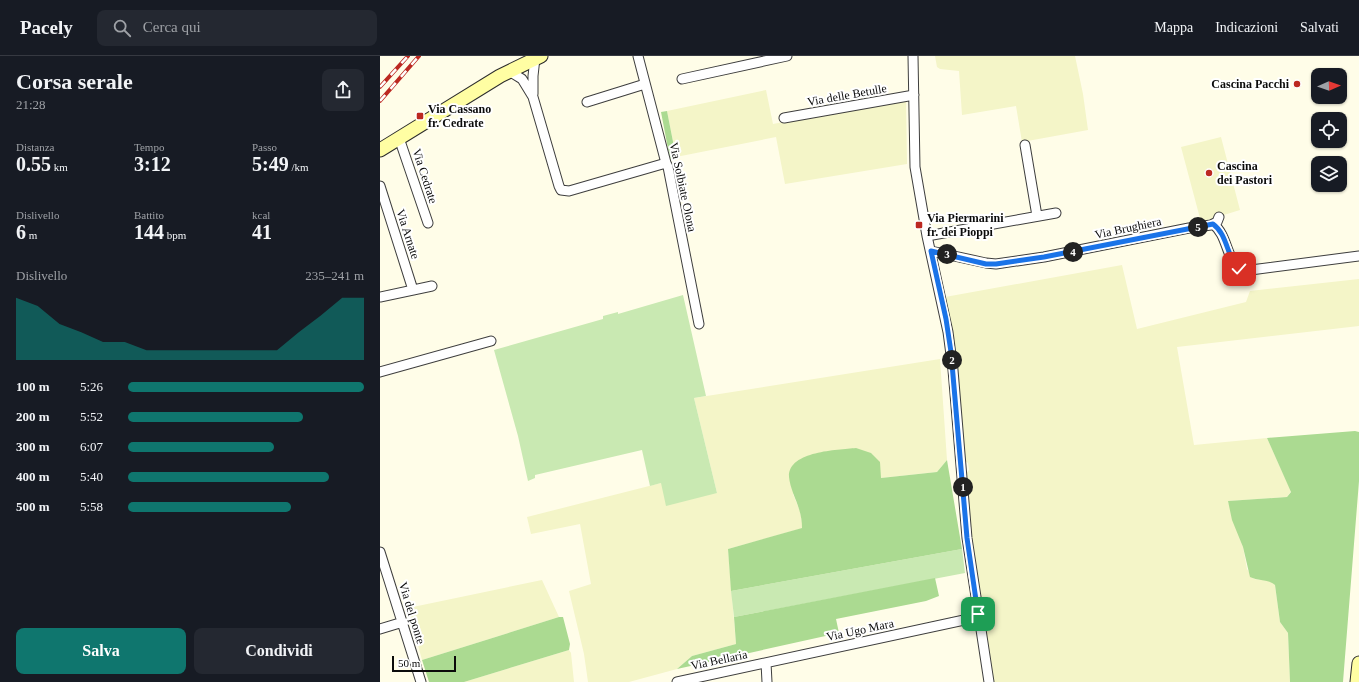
<!DOCTYPE html>
<html lang="it">
<meta charset="utf-8">
<style>
body{margin:0;font-family:"Times New Roman",serif;background:#242831;color:#f1f3f6;height:100vh;display:flex;flex-direction:column;font-size:15px;white-space:nowrap}
*{box-sizing:border-box;margin:0}
p{font-size:13px;color:#9ea1a6}
.icon{flex:none;width:22px;height:22px;fill:none;stroke:currentColor;stroke-width:2;stroke-linecap:round;stroke-linejoin:round}
.map{position:relative;flex:1;overflow:hidden}
.panel{display:flex;flex-direction:column;background:#171b24;width:380px}
.panel>*{flex:none}
.needle{width:26px;rotate:88deg}
.buttons{position:absolute;left:931px;top:12px;display:grid;gap:8px}
.buttons a{display:grid;place-items:center;width:36px;height:36px;border-radius:8px;background:#171b24;box-shadow:0 1px 3px #0004;font-size:20px}
.scale{position:absolute;left:12px;bottom:10px;width:64px;box-sizing:border-box;padding-left:4px;border:2px solid #0b0b0b;border-top:0;font-size:11px;line-height:14px;white-space:nowrap;color:#0b0b0b;-webkit-text-stroke:3px #fff;paint-order:stroke}
.pin{position:absolute;display:grid;place-items:center;width:34px;height:34px;color:#fff;margin:-17px;border-radius:8px;box-shadow:0 2px 6px #0006}
.km{position:absolute;width:20px;height:20px;margin:-10px;border-radius:50%;background:#222;color:#fff;font-size:11px;line-height:20px;text-align:center}
.round{display:grid;place-items:center;flex:none;width:42px;height:42px;border-radius:8px;background:#242831}
.headline{display:flex;align-items:center;justify-content:space-between;height:68px;padding:0 16px}
h1{font-size:22px;font-weight:700;line-height:30px}
.stats{display:grid;grid-template-columns:repeat(3,1fr);gap:6px;height:68px;padding:4px 16px}
.stats div{display:grid;align-content:center}
.stats b{font-size:20px;font-weight:700}
.stats small{font-size:11px;font-weight:400}
.stats p{font-size:11px}
.chart{height:112px;padding:8px 16px}
.chart p{display:flex;justify-content:space-between}
.chart svg{width:100%;height:72px;margin-top:4px;fill:#0f766e;opacity:.7}
.action{display:flex;gap:8px;margin-top:auto;padding:8px 16px}
.action a{flex:1;height:46px;border-radius:8px;background:#0f766e;color:#fff;font-size:16px;font-weight:700;line-height:46px;text-align:center}
.action a+a{background:#242831;color:#f1f3f6}
ul{padding:0 16px;list-style:none;font-size:13px}
li{display:grid;grid-template-columns:64px 48px 1fr;align-items:center;height:30px}
li i{height:10px;border-radius:5px;background:#0f766e}
header{display:flex;align-items:center;gap:24px;box-sizing:border-box;height:56px;padding:0 20px;background:#171b24;border-bottom:1px solid #363941}
header strong{font-size:19px}
nav{display:flex;gap:22px;margin-inline-start:auto;font-size:14px}
.search{width:280px;height:36px;background:#242831;display:flex;align-items:center;gap:10px;box-sizing:border-box;padding:0 14px;border-radius:8px;color:#9ea1a6;font-size:15px}
main{display:flex;flex:1;min-height:0}
.map>svg:first-child{display:block}
.farmland{fill:#f4f5c8}
.green{fill:#c9e9b2}
.forest{fill:#abda91}
.lines{fill:none;stroke-linecap:round;stroke-linejoin:round}
.street-casing{stroke:#3e3e3e;stroke-width:11}
.secondary-casing{stroke:#2d2d2d;stroke-width:15}
.street{stroke:#fff;stroke-width:9}
.secondary{stroke:#fffea3;stroke-width:13}
.rail-casing{stroke:#bc2821;stroke-width:4}
.rail{stroke:#fff;stroke-width:2.5;stroke-dasharray:8;stroke-linecap:butt}
.route-casing{stroke:#fff;stroke-width:8}
.route{stroke:#1a73e8;stroke-width:5}
.poi-dot{fill:#bc2821;stroke:#fff;stroke-width:1.5}
.labels{text-anchor:middle;stroke-width:4;stroke-linejoin:round;paint-order:stroke}
.poi-label{font-size:12px;font-weight:bold;fill:#0b0b0b;stroke:#fff;text-anchor:start}
.street-label{font-size:12px;fill:#0b0b0b;stroke:#fff}
</style>
<header>
<strong>Pacely</strong>
<div class="search"><svg class="icon" aria-label="search" viewBox="0 0 24 24"><circle cx="10" cy="10" r="6"/><path d="M15 15l6 6"/></svg>Cerca qui</div>
<nav><a>Mappa</a><a>Indicazioni</a><a>Salvati</a></nav>
</header>
<main>
<section class="panel">
<div class="headline"><div><h1>Corsa serale</h1><p>21:28</p></div><a class="round"><svg class="icon" aria-label="share" viewBox="0 0 24 24"><path d="M12 15V3M7 8l5-5 5 5M5 13v7h14v-7"/></svg></a></div>
<div class="stats">
<div><p>Distanza</p><b>0.55<small> km</small></b></div>
<div><p>Tempo</p><b>3:12</b></div>
<div><p>Passo</p><b>5:49<small> /km</small></b></div>
</div>
<div class="stats">
<div><p>Dislivello</p><b>6<small> m</small></b></div>
<div><p>Battito</p><b>144<small> bpm</small></b></div>
<div><p>kcal</p><b>41</b></div>
</div>
<div class="chart"><p><span>Dislivello</span>235–241 m</p>
<svg viewBox="0 0 160 44" preserveAspectRatio="none"><path d="M0 44V6L10 11L20 22L30 27L40 33L50 33L60 38L70 38L80 38L90 38L100 38L110 38L120 38L130 27L140 17L150 6L160 6V44z"/></svg>
</div>
<ul>
<li><b>100 m</b>5:26<i style="width:100%"></i></li>
<li><b>200 m</b>5:52<i style="width:74%"></i></li>
<li><b>300 m</b>6:07<i style="width:62%"></i></li>
<li><b>400 m</b>5:40<i style="width:85%"></i></li>
<li><b>500 m</b>5:58<i style="width:69%"></i></li>
</ul>
<div class="action"><a>Salva</a><a>Condividi</a></div>
</section>
<div class="map">
<svg width="979" height="626" viewBox="0 0 979 626">
<rect width="100%" height="100%" fill="#fffde8"/>
<path class="farmland" d="M555 0H695L703 38 708 74 642 86 636 50 582 59 579 15 560 13 557 11Z
M386 34 393 68 526 42 527 108 405 128 396 81 296 101 287 55Z
M841 81 860 154 821 166 801 91Z
M742 209 757 273 866 246 870 235 979 223V270L797 291 814 389 887 382 911 435 907 441 848 445 863 491 867 513 874 523 891 525 895 529 900 566 908 577 910 626H614L605 577 591 478 585 419 589 414 588 407 583 404 578 312 565 241Z
M560 303 567 404 557 416 501 422 413 438 420 455 423 472 348 493 356 588 312 600 297 613 249 626H208L204 598 189 535 211 528 200 468 151 478 147 461 281 427 337 437 314 342Z
M162 524 179 561 42 604 28 552Z
M189 594 191 597 194 626H84Z"/>
<path class="green" d="M303 239 326 340 314 342 337 437 286 450 281 427 270 430 262 394 155 419V422L148 425 138 380 114 294 223 263V260L238 256V258Z
M582 493 585 517 354 561 351 535Z"/>
<path class="forest" d="M287 55 296 101 290 103 281 56Z
M975 375 979 376V425L963 626H910L908 577 900 566 895 529C888 523 878 525 870 521L863 491 852 464 848 445 907 441 911 436 887 382Z
M476 392 491 397 500 406 501 422 557 416 567 404 582 493 351 535 348 493 422 472C422 466 421 459 419 453 416 443 410 432 409 421 408 395 457 394 476 392Z
M555 522 559 540 546 545 456 563 459 577 297 613 312 600 356 588 354 561Z
M179 561H183L190 588 189 594 84 626H49L42 604Z"/>
<g class="lines">
<defs>
<path id="street" d="M258 0 286 107 288 111 319 268
M533 0 535 111 547 180 568 276 573 314 587 482 609 626
M129 15 142 23 153 41 179 130 181 134 189 135 286 107
M302 23 407 0
M153 38V20L155 2
M207 46 265 28
M404 62 534 39
M19 82 48 167
M645 89 657 160
M0 130 33 234
M833 168C849 180 845 205 863 215L979 200
M547 180 676 157
M551 195 606 207 616 208 664 201 809 172 831 169 837 166 839 161
M0 241 52 230
M0 316 111 285
M0 496 41 626
M0 573 23 566
M386 607 387 626
M297 626 598 561"/>
<path id="secondary" d="M0 94 120 20 161 0
M977 626 979 607"/>
</defs>
<use href="#street" class="street-casing"/>
<use href="#secondary" class="secondary-casing"/>
<use href="#street" class="street"/>
<use href="#secondary" class="secondary"/>
<defs>
<path id="rail" d="M0 31 28 0
M0 45 39 0"/>
</defs>
<use href="#rail" class="rail-casing"/>
<use href="#rail" class="rail"/>
</g>
<g class="lines">
<defs>
<path id="route" d="M598 558 587 482 571 296 566 263 551 195 606 208H616L664 201 833 168C848 179 846 200 859 213"/>
</defs>
<use href="#route" class="route-casing"/>
<use href="#route" class="route"/>
</g>
<g class="poi-dot">
<circle cx="917" cy="28" r="4"/>
<rect x="36" y="56" width="8" height="8" rx="2"/>
<circle cx="829" cy="117" r="4"/>
<rect x="535" y="165" width="8" height="8" rx="2"/>
</g>
<g class="labels">
<g class="poi-label">
<text x="909" y="32" text-anchor="end">Cascina Pacchi</text>
<text x="48" y="57">Via Cassano<tspan x="48" dy="14">fr. Cedrate</tspan></text>
<text x="837" y="114">Cascina<tspan x="837" dy="14">dei Pastori</tspan></text>
<text x="547" y="166">Via Piermarini<tspan x="547" dy="14">fr. dei Pioppi</tspan></text>
</g>
<g class="street-label">
<text transform="translate(467 39) rotate(-10)" y="4">Via delle Betulle</text>
<text transform="translate(45 120) rotate(72)" y="4">Via Cedrate</text>
<text transform="translate(303 131) rotate(78)" y="4">Via Solbiate Olona</text>
<text transform="translate(748 172) rotate(-12)" y="4">Via Brughiera</text>
<text transform="translate(28 178) rotate(72)" y="4">Via Arnate</text>
<text transform="translate(32 557) rotate(73)" y="4">Via del ponte</text>
<text transform="translate(480 574) rotate(-12)" y="4">Via Ugo Mara</text>
<text transform="translate(339 604) rotate(-12)" y="4">Via Bellaria</text>
</g>
</g>
</svg>
<div class="buttons">
<a><svg class="needle" viewBox="-14 -14 28 28"><path d="M0-13l5 13h-10z" fill="#e53935"/><path d="M0 13l5-13h-10z" fill="#9ea1a6"/></svg></a>
<a><svg class="icon" aria-label="locate" viewBox="0 0 24 24"><circle cx="12" cy="12" r="6"/><path d="M12 2v4M12 18v4M2 12h4M18 12h4"/></svg></a>
<a><svg class="icon" aria-label="layers" viewBox="0 0 24 24"><path d="M12 4l9 5-9 5-9-5zM3 14l9 5 9-5"/></svg></a>
</div>
<div class="scale">50 m</div>
<div class="pin" style="left:598px;top:558px;background:#1e9e55"><svg class="icon" aria-label="arrive" viewBox="0 0 24 24"><path d="M6 21V4h12l-3 4 3 4H6"/></svg></div>
<div class="pin" style="left:859px;top:213px;background:#d93025"><svg class="icon" aria-label="check" viewBox="0 0 24 24"><path d="M5 12l5 5 9-10"/></svg></div>
<b class="km" style="left:583px;top:431px">1</b>
<b class="km" style="left:572px;top:304px">2</b>
<b class="km" style="left:567px;top:198px">3</b>
<b class="km" style="left:693px;top:196px">4</b>
<b class="km" style="left:818px;top:171px">5</b>
</div>
</main>
